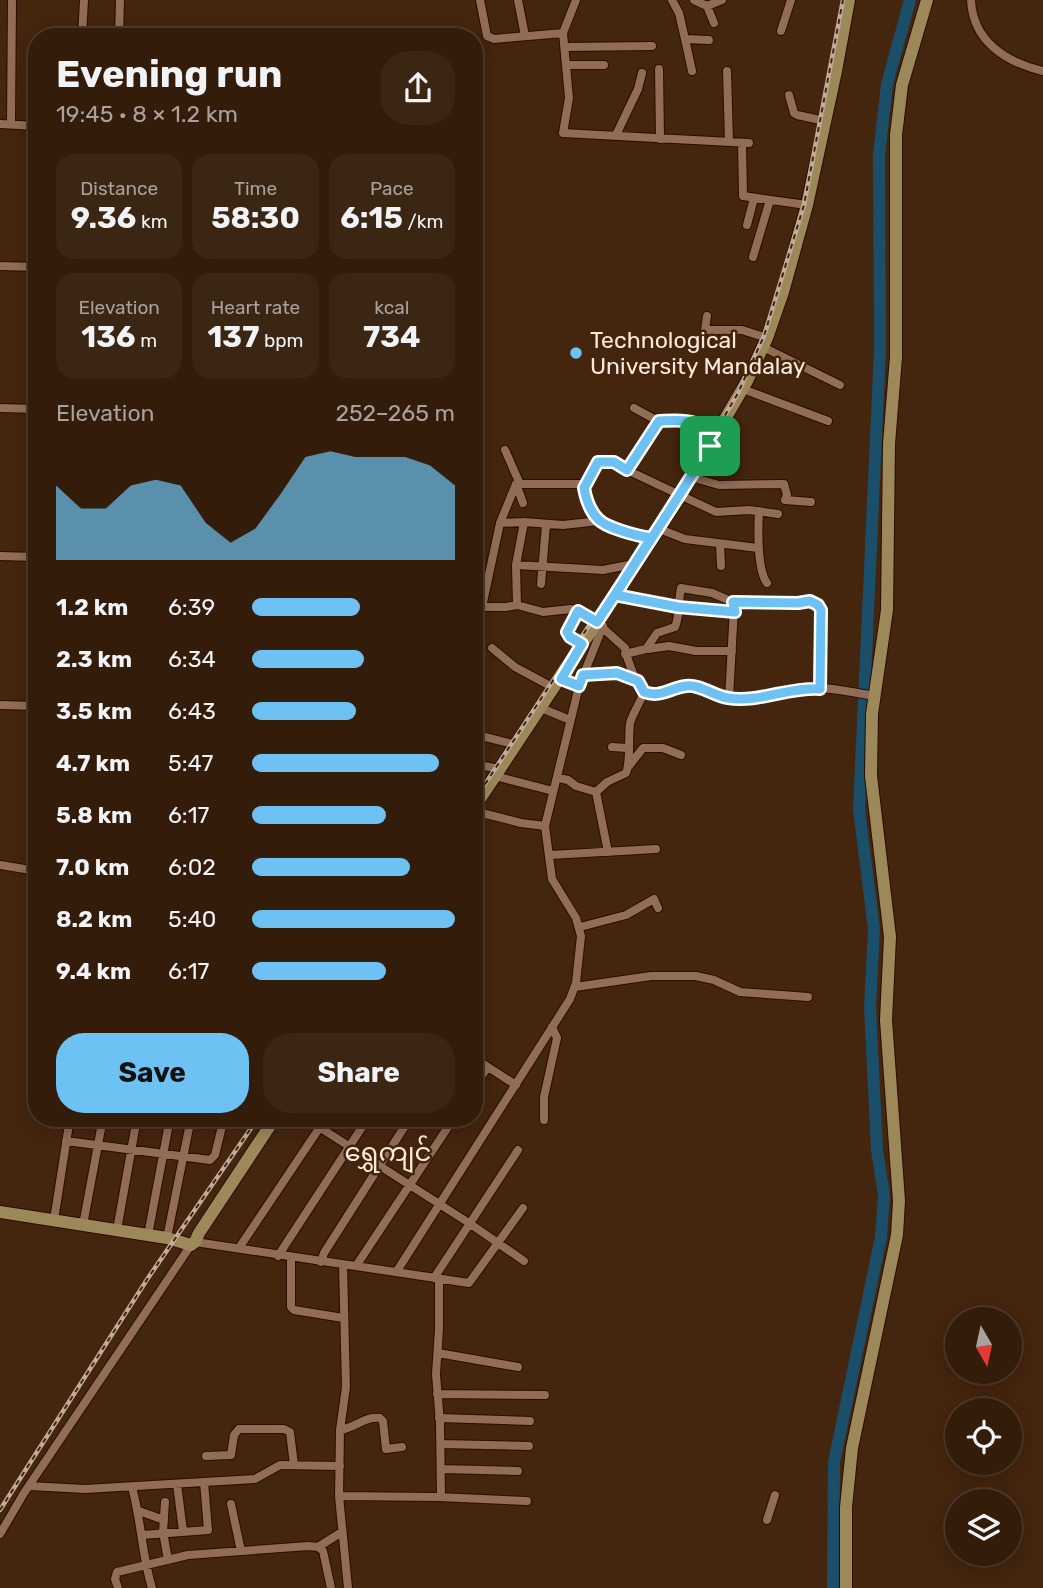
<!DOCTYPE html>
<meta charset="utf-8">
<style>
body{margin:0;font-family:Rubik,"Noto Sans Myanmar",sans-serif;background:#3b2513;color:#f1f3f6;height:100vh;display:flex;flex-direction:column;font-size:26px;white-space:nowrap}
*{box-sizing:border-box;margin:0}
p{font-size:23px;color:#a9a19c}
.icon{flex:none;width:38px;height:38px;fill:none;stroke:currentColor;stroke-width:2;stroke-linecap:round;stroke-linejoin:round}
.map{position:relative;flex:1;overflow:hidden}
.sheet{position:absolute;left:28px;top:28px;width:455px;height:1099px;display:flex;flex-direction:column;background:#331c0a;border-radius:28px;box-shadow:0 4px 18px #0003,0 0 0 2px #4e3a2b}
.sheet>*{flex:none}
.needle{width:46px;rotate:171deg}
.fabs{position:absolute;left:945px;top:1307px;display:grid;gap:14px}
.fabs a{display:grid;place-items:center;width:77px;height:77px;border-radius:50%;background:#331c0a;box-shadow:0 4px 18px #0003,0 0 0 2px #4e3a2b;font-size:35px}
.pin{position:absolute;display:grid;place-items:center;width:60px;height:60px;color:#fff;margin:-30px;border-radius:14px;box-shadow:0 4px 10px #0006}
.round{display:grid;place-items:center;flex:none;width:74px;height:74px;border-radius:28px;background:#3b2513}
.head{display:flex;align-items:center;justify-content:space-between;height:119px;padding:0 28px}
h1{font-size:38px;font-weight:700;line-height:52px}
.stats{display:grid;grid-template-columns:repeat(3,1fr);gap:10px;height:119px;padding:7px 28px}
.stats div{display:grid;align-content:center;border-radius:18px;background:#3b2513;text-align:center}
.stats b{font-size:30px;font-weight:700}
.stats small{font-size:19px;font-weight:400}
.stats p{font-size:19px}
.chart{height:196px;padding:14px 28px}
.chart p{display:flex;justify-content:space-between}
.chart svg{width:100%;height:126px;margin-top:7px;fill:#6dc2f3;opacity:.7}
.primary-button{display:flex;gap:14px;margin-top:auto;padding:14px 28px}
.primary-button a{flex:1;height:80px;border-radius:28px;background:#6dc2f3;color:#111;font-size:28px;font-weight:700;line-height:80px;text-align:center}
.primary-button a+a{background:#3b2513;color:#f1f3f6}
ul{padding:0 28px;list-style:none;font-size:23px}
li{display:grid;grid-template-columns:112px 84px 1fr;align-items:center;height:52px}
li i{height:18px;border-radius:9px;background:#6dc2f3}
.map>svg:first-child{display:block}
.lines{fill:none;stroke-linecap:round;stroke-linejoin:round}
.river{stroke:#1b4e68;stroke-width:12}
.street-casing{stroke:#290d00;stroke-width:10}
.secondary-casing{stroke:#290d00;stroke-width:14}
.street{stroke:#916d55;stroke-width:8}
.secondary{stroke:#9d885a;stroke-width:12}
.rail-casing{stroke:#c2ab9a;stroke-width:4.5}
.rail{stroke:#44250e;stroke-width:2;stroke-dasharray:5;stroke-linecap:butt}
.route-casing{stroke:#fff;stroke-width:14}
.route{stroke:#6dc2f3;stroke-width:9}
.poi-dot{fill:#6dc2f3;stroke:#44250e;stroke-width:2.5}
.labels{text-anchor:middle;stroke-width:5;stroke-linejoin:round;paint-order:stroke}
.poi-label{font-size:23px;fill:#feeadc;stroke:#44250e;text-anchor:start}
.quarter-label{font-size:26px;fill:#feeadc;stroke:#44250e}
</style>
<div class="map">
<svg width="1043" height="1588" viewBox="0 0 1043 1588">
<rect width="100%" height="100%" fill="#44250e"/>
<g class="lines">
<path class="river" d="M833 1588 834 1462 881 1237 884 1195 877 1150 870 1007 874 929 859 809 880 349 879 155 887 84 910 0"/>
<defs>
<path id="street" d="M480 0 487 36 494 39 563 33
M518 0 525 36
M576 0 563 33 569 98 563 133 749 143
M672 0 679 13 685 39 709 40
M694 0 707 6 714 23
M971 0C973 41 1005 62 1043 71
M707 6 722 0
M781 31 791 0
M82 37 84 0
M119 37 120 0
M685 39 692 71
M565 47 652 46
M566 65H604
M659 69 660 139
M727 71 729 142
M789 95 794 113 797 115 825 121
M0 124 37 126
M11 124 12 0
M616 135 638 89 642 73
M742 143 743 196 807 205
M747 225 754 198
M753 257 770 200
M0 266 37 267
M707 316 705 330H742L767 338
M763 347 840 385
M743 389 828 421
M0 408 37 409
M634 408 658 421H693L701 428 710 441V446
M658 421 627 470 716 512 749 510 778 514
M691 477 719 485 784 484 787 495 785 500 811 502
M516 484 523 503
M520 484H586
M759 511C758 528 757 570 767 583
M599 521C585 498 578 481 601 461L614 462 627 470
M500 523 524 522 563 525 599 521 638 536 651 538
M657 528 685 539 758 548
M720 544 721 566
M0 556 37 557
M516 565 603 570 634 564
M541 584 546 525
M615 595 678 607 735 612
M517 605 516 565 524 522
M474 607H506L517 605 543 612 571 609 594 620 625 648C626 656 637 687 644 692 657 701 672 688 685 686 701 683 716 697 732 699 758 701 780 690 806 688 829 686 853 693 876 696
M482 607 500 523 516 484H520L505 450
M577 611 567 632 570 637 582 644
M492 648 515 667 554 688
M648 649 669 646 696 651H732
M625 654 646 649 657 633 675 627C680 616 678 601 681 588L712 593 733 602 810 601 818 605 821 610 820 689
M583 675 617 673 638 681
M729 698 734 608
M0 705 37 706
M541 708 570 720
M481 736 517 745
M612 747 627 748
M474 764 500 769
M629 766 643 748H663L681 755
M495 776 553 791
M558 778 568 780 576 786 596 792 608 852
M596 792 607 782 626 773C631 761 628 738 630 723 632 715 641 701 644 692
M474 811 521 823 545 826
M550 855 656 849
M0 865 37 871
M580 927 626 915 654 899 658 908
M575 987 651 976H696L714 980 740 992 808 997
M474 1058 516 1085
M474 1087 487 1068
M305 1118 469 1223 524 1261
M544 1120V1097L557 1038 552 1027
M66 1141 210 1160 215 1155 224 1118
M54 1220 70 1118
M83 1225 103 1118
M117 1230 137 1118
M148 1235 170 1118
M167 1238 191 1118
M195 1242 469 1283 523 1208
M239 1248 326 1118
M278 1256 368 1118
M291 1258V1307L294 1310 343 1318
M321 1262 324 1253 410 1118
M343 1264 346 1387 340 1430 339 1496 348 1588
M356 1266 454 1118
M397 1271 570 999 576 983 581 936 576 918 552 879 545 826 579 686 603 626
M434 1278 518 1150
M439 1279V1329L436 1374 440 1423 441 1497
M438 1353 518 1367
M437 1394 545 1395
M439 1418 530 1421
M340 1430C356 1428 364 1416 380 1418L383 1421 386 1449 402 1447
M441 1444 529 1446
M206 1456 231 1455 234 1435 239 1429H284L290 1432 294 1465
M441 1469 518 1471
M177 1484 183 1531
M29 1486 85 1489 255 1479 280 1465 340 1466
M132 1487C141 1520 142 1555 152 1588
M339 1496 438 1497 527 1501
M165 1502 163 1532 168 1560
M231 1504 241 1551
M139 1511 164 1520
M767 1520 775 1495
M0 1534 24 1493 191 1245
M142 1535 208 1530 204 1482
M318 1547 342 1532
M118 1588 115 1579 117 1572 188 1555 308 1546 318 1547 323 1551 331 1588"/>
<path id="secondary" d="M474 808 681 495 747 381 767 338 783 292 807 205 836 71 849 0
M0 1212 167 1238 191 1245 195 1242 199 1233 275 1118
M846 1588V1507L852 1448 897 1235 899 1201 886 1020 890 937 871 776 872 714 887 610 889 444 896 357V135L902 85 927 0"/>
</defs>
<use href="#street" class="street-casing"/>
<use href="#secondary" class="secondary-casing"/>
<use href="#street" class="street"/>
<use href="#secondary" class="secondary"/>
<defs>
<path id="rail" d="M474 801 710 441 738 393 764 336 804 205 843 0
M0 1510 148 1278 258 1118"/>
</defs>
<use href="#rail" class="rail-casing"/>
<use href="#rail" class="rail"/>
</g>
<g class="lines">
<defs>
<path id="route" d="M710 446C674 505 635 564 597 622L578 611 567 632 570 637 582 644 561 679 579 686 583 675 617 673 638 681 644 692C661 698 670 688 686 686 700 684 714 696 728 698 759 703 788 687 820 689L821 610 818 605 810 601 798 603 733 602 735 612 678 607 615 595 651 538C638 536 606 528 598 519 590 511 586 499 584 488L598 462H614L627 470 659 421C681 420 707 416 710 446"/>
</defs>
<use href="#route" class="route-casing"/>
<use href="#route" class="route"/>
</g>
<circle class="poi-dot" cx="576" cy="353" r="7"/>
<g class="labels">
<g class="poi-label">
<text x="590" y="348">Technological<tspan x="590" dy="26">University Mandalay</tspan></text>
</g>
<g class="quarter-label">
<text x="388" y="1161">ရွှေကျင်</text>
</g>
</g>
</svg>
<div class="fabs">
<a><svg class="needle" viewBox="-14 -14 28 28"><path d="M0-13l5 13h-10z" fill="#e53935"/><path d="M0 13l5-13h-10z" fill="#a9a19c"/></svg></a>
<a><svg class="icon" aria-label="locate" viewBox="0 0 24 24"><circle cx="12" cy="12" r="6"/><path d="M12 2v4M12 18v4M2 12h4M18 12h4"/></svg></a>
<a><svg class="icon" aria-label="layers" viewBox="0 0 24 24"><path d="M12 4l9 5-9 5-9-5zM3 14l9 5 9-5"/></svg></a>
</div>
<div class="pin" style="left:710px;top:446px;background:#1e9e55"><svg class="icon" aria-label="arrive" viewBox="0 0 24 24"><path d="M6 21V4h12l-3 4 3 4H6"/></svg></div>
<section class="sheet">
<div class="head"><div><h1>Evening run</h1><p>19:45 · 8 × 1.2 km</p></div><a class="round"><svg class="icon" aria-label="share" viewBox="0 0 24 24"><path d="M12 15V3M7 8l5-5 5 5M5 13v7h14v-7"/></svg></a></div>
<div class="stats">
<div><p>Distance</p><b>9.36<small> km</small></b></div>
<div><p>Time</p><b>58:30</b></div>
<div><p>Pace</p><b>6:15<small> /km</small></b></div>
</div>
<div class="stats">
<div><p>Elevation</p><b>136<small> m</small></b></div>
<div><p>Heart rate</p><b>137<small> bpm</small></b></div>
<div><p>kcal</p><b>734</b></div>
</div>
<div class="chart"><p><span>Elevation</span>252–265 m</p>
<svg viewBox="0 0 160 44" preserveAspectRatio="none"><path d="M0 44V18L10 26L20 26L30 18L40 16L50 18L60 31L70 38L80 33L90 21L100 8L110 6L120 8L130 8L140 8L150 11L160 18V44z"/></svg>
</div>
<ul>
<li><b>1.2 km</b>6:39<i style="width:53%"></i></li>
<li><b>2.3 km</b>6:34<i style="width:55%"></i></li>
<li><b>3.5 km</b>6:43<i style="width:51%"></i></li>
<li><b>4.7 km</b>5:47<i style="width:92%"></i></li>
<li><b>5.8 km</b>6:17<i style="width:66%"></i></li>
<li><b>7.0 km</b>6:02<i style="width:78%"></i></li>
<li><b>8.2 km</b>5:40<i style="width:100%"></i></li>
<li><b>9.4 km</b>6:17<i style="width:66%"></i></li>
</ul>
<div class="primary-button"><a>Save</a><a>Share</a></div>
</section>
</div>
